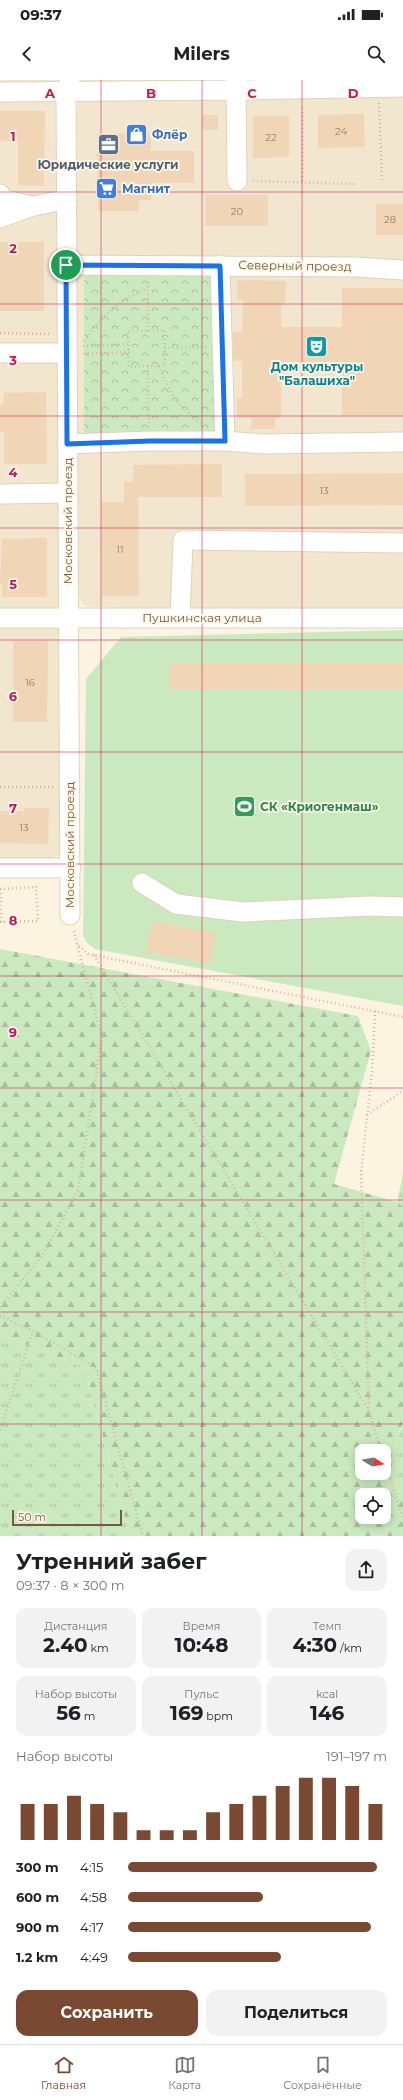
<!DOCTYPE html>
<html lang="ru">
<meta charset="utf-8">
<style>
body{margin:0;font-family:Montserrat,sans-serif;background:#f2f2f2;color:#202124;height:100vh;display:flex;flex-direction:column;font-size:15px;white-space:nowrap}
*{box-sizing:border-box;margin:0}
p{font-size:13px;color:#757577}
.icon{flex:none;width:22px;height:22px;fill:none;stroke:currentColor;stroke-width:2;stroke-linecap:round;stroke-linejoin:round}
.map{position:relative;height:1456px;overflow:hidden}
.side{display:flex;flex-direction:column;background:#fff;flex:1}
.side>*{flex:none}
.needle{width:26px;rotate:101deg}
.fabs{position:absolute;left:355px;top:1364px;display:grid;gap:8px}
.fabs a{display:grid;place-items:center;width:36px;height:36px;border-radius:8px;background:#fff;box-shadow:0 2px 10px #0003;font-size:20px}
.scale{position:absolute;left:12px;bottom:10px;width:110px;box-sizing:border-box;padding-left:4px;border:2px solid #725b47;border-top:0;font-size:11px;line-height:14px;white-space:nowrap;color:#725b47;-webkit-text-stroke:3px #fff8e6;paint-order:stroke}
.pin{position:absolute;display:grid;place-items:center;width:34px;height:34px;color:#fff;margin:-17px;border:2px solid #fff;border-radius:50%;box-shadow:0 1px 4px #0007}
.round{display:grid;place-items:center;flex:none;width:42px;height:42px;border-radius:12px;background:#f2f2f2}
.headline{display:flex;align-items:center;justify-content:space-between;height:68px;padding:0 16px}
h1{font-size:22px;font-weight:700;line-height:30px}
.metrics{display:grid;grid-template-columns:repeat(3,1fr);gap:6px;height:68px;padding:4px 16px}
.metrics div{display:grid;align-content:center;border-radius:10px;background:#f2f2f2;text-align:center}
.metrics b{font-size:20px;font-weight:700}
.metrics small{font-size:11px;font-weight:400}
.metrics p{font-size:11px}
.chart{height:112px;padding:8px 16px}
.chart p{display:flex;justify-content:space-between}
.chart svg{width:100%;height:72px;margin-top:4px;stroke:#794932;stroke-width:6}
.cta{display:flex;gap:8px;margin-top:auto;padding:8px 16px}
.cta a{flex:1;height:46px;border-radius:12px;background:#794932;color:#fff;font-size:16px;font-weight:700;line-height:46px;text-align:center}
.cta a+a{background:#f2f2f2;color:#202124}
ul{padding:0 16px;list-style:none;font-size:13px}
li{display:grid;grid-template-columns:64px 48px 1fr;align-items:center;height:30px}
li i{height:10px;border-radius:5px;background:#794932}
.status{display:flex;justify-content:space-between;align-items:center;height:28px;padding:0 20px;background:#fff;direction:ltr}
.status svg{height:11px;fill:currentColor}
header{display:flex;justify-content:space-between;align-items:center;height:52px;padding:0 16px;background:#fff;font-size:18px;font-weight:700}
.menu{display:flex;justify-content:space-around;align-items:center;height:56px;border-top:1px solid #e0e0e0;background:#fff;font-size:11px;color:#757577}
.menu a{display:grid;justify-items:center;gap:2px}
.menu .current{color:#794932}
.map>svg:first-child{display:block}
.residential{fill:#f3e6ce}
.grass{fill:url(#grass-tufts)}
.forest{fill:url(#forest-firs);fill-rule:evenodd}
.park{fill:url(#park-crowns)}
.pitch{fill:#cbe9bf}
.building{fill:#f1d5b7}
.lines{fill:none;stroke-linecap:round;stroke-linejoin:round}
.minor-casing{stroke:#e0d1bc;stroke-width:21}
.path{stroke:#d5b89b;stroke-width:2.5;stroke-dasharray:1 3;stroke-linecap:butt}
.minor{stroke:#fff;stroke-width:19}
.route-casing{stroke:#fff;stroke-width:8}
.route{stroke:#1a73e8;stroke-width:5}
.grid{fill:none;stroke:#c2185b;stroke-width:1;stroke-opacity:0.55}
.labels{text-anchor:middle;stroke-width:3.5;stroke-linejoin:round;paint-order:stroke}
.number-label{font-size:10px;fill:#927a63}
.shop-label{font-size:12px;font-weight:bold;fill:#366cbe;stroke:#fff8e6;text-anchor:start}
.service-label{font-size:12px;font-weight:bold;fill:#4e5e75;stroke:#fff8e6}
.street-label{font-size:12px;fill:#725b47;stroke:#fff8e6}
.culture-label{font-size:12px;font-weight:bold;fill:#0d838f;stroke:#fff8e6}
.leisure-label{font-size:12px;font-weight:bold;fill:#27864d;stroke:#fff8e6;text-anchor:start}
.grid-label{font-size:13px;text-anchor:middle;font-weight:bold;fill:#c2185b;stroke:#fff8e6;stroke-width:3.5;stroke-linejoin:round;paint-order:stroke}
</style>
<div class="status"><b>09:37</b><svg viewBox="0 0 49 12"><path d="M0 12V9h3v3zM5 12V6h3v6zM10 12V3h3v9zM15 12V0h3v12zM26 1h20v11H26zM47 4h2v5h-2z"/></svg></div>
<header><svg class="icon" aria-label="back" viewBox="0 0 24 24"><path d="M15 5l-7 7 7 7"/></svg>Milers<svg class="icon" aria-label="search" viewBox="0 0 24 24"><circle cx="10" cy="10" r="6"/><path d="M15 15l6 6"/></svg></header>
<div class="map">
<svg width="403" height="1456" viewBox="0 0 403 1456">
<defs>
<pattern id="grass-tufts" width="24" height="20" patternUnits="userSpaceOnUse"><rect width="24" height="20" fill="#cbe9bf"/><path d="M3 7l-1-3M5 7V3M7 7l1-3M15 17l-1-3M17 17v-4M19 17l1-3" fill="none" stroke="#a9c09d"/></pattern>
<pattern id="forest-firs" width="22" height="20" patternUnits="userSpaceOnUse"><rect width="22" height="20" fill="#cbe9bf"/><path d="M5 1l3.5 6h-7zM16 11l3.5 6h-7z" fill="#a9c09d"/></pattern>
<pattern id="park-crowns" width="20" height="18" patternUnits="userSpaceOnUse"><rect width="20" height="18" fill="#cbe9bf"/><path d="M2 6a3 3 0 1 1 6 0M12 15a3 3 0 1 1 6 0" fill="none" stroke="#a9c09d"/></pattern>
</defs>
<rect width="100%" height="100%" fill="#fcf4e0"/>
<path class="residential" d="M0 0H60L62 764 59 775 47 781H0Z
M81 0H403V535L89 527 83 525 79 517 77 511V16Z"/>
<path class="grass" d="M403 1093V1127L397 1122Z
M0 1254 84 1287 130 1456H0Z
M403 1340V1415L386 1398Z"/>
<path class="forest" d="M0 869 358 936 371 971 334 1104 397 1122 403 1127V1340L386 1398 403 1415V1456H130L84 1287 0 1254ZM362 1371H384V1393H362ZM362 1415H384V1437H362Z"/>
<path class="park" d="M84 192H214L216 353 84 357Z"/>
<path class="pitch" d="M403 550V926L95 869 87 863 83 856 86 599 121 557Z"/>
<path class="building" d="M0 31H45L44 106 18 105V62L0 61Z
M364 34 365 67 318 68V35Z
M202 35H218V50H202Z
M253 36H289V77L253 78Z
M150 53 151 71H194V103H151V120H139V131H98L97 54Z
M206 115H268V146H206Z
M376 124H403V155H376Z
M0 162H44V231H0Z
M237 200 286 201 285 223H281V247H342V208H403V335H342V282H281V338H275V349H251V338H237V318H242V281H234L233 252H242L243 220H237Z
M46 312 47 384H4V352H0V325H3L4 313Z
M222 384V417H138L139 516H102L101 422H124V402H133V385Z
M403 393V425L245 426V394Z
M47 458V517H2V503H0L2 459Z
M13 561H48L47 642H13Z
M169 583H403V610H169Z
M24 728H49L48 764 0 763V731H24Z
M152 841 216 853 210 884 146 872Z"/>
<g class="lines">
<defs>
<path id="minor" d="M70 0 66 12 70 835
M236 0 237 101
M0 12 236 10 403 7
M0 114 2 119 32 126
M0 138 30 127 67 119
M66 185 356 187 403 190
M220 185 225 361
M0 273H66
M67 364 150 361H225L263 364 403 362
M0 414 68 413
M0 538H403
M180 538 183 460 403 463
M0 788H71
M142 803 176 824 243 832 370 826 403 827"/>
</defs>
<use href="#minor" class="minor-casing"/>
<path class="path" d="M379 23 382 100
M253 101 354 104
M302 101V25
M148 251V202
M0 253 51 254
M84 261C105 233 115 223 148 208
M83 266 129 264
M165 268 206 267
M84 274 129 272
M148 286 129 287 128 251 164 250 165 286H148L149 344
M158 286 175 320 201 344
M0 707H53
M0 809 36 807
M1 809V825
M0 825 2 842
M0 842 38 841 36 807 39 804
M74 851 77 864 88 874 403 937
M94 875 369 1331
M375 931 372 991 361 1093 369 1331 381 1371
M367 1035 403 1011
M0 1227 42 1176 78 1111 102 957 77 864
M0 1236 33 1251 96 1288 143 1456
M0 1350 33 1251
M384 1379 403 1438"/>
<use href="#minor" class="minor"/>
</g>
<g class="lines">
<defs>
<path id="route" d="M66 185 220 186 225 361H150L67 364Z"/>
</defs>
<use href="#route" class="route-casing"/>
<use href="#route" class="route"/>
</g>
<path class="grid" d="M101 0V1456M202 0V1456M302 0V1456M0 112H403M0 224H403M0 336H403M0 448H403M0 560H403M0 672H403M0 784H403M0 896H403M0 1008H403M0 1120H403M0 1232H403M0 1344H403"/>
<defs>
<symbol id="shop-square" viewBox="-11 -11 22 22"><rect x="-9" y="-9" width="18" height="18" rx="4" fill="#3f7fe0" stroke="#fff8e6"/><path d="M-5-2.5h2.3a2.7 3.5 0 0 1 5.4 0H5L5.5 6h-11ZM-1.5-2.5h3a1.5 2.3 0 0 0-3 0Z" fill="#fff"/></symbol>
<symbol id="office-square" viewBox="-11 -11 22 22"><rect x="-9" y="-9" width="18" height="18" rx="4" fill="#5c6f8a" stroke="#fff8e6"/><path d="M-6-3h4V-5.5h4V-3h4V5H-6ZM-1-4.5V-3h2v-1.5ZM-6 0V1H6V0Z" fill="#fff"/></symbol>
<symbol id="supermarket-square" viewBox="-11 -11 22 22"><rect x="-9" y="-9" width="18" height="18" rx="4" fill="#3f7fe0" stroke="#fff8e6"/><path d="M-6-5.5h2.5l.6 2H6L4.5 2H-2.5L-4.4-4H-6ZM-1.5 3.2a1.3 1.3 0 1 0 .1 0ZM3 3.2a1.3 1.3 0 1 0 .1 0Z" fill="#fff"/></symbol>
<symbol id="theatre-square" viewBox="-11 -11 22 22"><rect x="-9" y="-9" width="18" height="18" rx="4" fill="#0f9aa8" stroke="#fff8e6"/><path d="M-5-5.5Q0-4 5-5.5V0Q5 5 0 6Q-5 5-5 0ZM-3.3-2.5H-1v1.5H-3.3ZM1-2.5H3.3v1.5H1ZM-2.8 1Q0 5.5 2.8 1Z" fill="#fff"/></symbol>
<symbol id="stadium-square" viewBox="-11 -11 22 22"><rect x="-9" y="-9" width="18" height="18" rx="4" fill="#2e9e5b" stroke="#fff8e6"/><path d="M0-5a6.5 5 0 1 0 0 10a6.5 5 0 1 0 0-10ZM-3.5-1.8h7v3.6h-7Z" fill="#fff"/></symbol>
</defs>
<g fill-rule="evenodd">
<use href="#shop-square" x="124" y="42" width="25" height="25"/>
<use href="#office-square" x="96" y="52" width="25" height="25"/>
<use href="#supermarket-square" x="94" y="96" width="25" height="25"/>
<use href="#theatre-square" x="304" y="254" width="25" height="25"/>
<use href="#stadium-square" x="232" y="714" width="25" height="25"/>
</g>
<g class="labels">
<g class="number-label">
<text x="341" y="55">24</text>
<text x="271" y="61">22</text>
<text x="237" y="135">20</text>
<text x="390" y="143">28</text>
<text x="324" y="414">13</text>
<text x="120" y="473">11</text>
<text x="30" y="606">16</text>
<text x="24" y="751">13</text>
</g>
<g class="shop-label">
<text x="152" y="59">Флёр</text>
<text x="122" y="113">Магнит</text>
</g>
<g class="service-label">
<text x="108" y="89">Юридические услуги</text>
</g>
<g class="street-label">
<text transform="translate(295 186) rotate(1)" y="4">Северный проезд</text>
<text transform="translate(68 441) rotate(-90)" y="4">Московский проезд</text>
<text x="202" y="542">Пушкинская улица</text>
<text transform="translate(70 765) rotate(-90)" y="4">Московский проезд</text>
</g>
<g class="culture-label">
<text x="317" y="291">Дом культуры<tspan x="317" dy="14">"Балашиха"</tspan></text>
</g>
<g class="leisure-label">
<text x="260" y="731">СК «Криогенмаш»</text>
</g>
</g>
<g class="grid-label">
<text x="50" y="18">A</text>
<text x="151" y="18">B</text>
<text x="252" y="18">C</text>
<text x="353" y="18">D</text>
<text x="13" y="61">1</text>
<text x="13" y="173">2</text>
<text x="13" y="285">3</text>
<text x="13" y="397">4</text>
<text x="13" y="509">5</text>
<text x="13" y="621">6</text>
<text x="13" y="733">7</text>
<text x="13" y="845">8</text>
<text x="13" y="957">9</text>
</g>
</svg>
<div class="fabs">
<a><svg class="needle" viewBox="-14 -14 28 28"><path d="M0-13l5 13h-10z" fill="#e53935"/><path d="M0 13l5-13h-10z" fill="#757577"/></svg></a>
<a><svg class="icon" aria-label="locate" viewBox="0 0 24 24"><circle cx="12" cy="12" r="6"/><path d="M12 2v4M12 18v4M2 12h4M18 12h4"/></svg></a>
</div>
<div class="scale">50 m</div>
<div class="pin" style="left:66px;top:185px;background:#1e9e55"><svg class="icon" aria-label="arrive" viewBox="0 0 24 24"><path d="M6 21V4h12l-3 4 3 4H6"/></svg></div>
</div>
<section class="side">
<div class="headline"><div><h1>Утренний забег</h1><p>09:37 · 8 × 300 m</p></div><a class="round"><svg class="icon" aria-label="share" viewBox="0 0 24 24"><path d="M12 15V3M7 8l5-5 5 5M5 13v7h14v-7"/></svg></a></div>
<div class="metrics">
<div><p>Дистанция</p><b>2.40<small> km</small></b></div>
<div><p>Время</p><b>10:48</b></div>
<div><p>Темп</p><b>4:30<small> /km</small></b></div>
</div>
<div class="metrics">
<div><p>Набор высоты</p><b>56<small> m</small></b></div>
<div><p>Пульс</p><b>169<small> bpm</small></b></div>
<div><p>kcal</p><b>146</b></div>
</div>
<div class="chart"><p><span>Набор высоты</span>191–197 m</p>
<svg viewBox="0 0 160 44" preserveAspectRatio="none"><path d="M5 44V22M15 44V22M25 44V17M35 44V22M45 44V27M55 44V38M65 44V38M75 44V38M85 44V27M95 44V22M105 44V17M115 44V11M125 44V6M135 44V6M145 44V11M155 44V22"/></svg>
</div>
<ul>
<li><b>300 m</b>4:15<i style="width:96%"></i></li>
<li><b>600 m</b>4:58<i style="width:52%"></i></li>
<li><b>900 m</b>4:17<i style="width:94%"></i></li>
<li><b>1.2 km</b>4:49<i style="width:59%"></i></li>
</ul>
<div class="cta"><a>Сохранить</a><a>Поделиться</a></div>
</section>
<nav class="menu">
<a class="current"><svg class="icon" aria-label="home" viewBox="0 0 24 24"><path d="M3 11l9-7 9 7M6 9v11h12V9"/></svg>Главная</a>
<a><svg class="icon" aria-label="map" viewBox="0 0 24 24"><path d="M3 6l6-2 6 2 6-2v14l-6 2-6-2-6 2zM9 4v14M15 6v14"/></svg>Карта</a>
<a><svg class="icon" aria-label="saved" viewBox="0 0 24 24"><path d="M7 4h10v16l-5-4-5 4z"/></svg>Сохранённые</a>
</nav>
